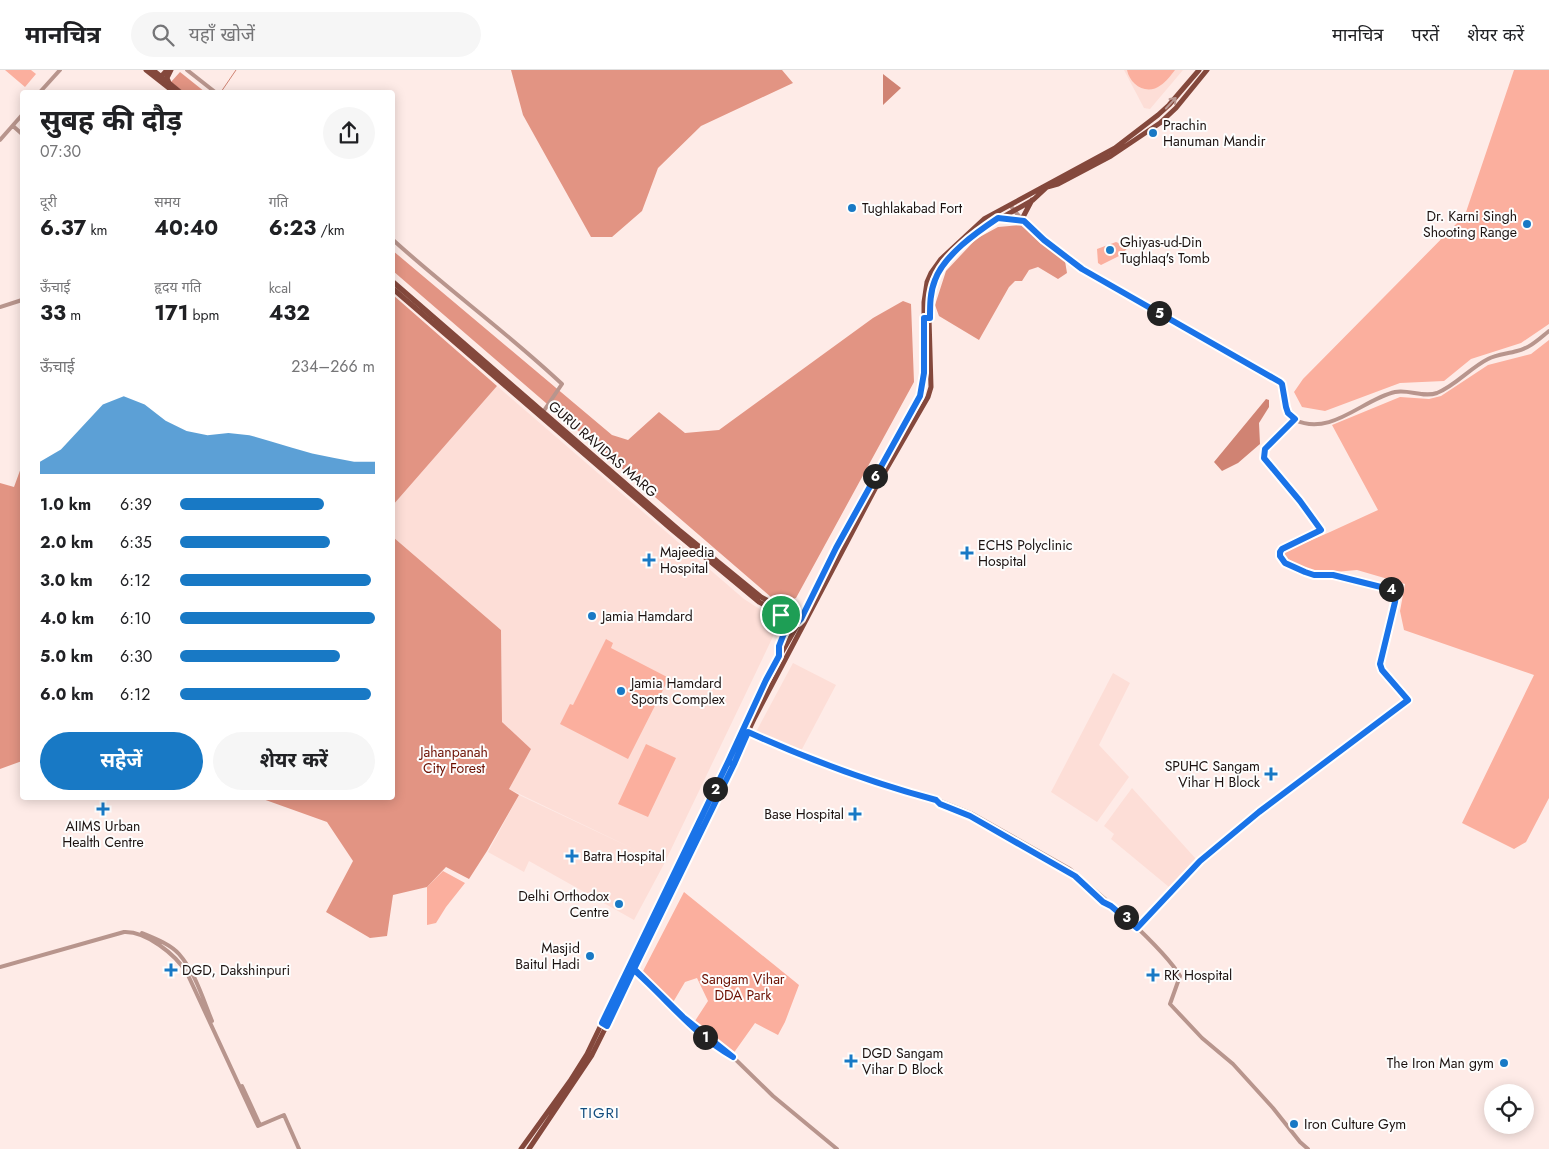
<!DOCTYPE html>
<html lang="hi">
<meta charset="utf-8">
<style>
body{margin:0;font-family:Jost,"Noto Sans Devanagari",sans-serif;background:#f6f6f6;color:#202124;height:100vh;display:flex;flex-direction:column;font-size:19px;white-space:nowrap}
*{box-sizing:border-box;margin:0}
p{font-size:16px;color:#757577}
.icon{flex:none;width:28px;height:28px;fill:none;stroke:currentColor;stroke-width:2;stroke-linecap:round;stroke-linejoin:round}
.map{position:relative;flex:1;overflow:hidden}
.drawer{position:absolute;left:20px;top:20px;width:375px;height:710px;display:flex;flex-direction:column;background:#fff;border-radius:5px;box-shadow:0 2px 12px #0003}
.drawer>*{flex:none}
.controls{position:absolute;left:1484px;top:1014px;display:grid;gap:10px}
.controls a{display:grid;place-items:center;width:50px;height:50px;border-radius:50%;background:#fff;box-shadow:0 2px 12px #0003;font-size:25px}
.pin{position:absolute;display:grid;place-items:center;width:42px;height:42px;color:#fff;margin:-21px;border:2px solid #fff;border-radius:50%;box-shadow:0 1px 5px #0007}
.km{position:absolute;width:25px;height:25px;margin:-12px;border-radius:50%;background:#222;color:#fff;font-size:14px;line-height:25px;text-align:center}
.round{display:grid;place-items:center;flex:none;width:52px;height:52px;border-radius:26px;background:#f6f6f6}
.overview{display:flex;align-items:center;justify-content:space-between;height:85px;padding:0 20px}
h1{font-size:28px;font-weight:700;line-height:38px}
.stats{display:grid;grid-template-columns:repeat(3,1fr);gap:8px;height:85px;padding:5px 20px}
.stats div{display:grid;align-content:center}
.stats b{font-size:21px;font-weight:700}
.stats small{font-size:14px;font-weight:400}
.stats p{font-size:14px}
.chart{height:140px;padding:10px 20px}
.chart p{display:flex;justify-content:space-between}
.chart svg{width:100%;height:90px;margin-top:5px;fill:#1879c5;opacity:.7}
.primary-button{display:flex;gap:10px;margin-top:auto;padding:10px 20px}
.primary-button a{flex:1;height:58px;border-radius:30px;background:#1879c5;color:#fff;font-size:20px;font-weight:700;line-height:58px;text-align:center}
.primary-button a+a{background:#f6f6f6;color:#202124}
ul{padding:0 20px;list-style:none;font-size:16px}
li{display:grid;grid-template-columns:80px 60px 1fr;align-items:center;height:38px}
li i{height:12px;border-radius:6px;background:#1879c5}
header{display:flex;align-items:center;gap:30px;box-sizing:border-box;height:70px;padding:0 25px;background:#fff;border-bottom:1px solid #e0e0e0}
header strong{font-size:24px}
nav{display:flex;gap:28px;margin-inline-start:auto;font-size:18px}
.search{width:350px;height:45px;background:#f6f6f6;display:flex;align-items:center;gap:12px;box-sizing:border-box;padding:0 18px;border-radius:28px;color:#757577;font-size:19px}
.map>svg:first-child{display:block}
.built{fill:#fdded7}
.green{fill:#fbaf9e}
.forest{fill:#e29483}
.water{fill:#d08373}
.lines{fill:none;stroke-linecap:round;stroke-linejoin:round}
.stream{stroke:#d08373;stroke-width:1}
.minor{stroke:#b8958d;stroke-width:4}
.major{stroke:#84483c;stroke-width:5}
.oneway{stroke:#ba9993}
.route-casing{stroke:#fff;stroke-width:10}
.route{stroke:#1a73e8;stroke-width:6}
.poi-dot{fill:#1879c5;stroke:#fdfdfd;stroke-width:2}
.labels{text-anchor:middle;stroke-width:4;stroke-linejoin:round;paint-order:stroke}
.poi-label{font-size:14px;fill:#1b110f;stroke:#fdfdfd;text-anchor:start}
.street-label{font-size:14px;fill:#1b110f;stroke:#fdfdfd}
.park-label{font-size:14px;fill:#6c0f00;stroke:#fdfdfd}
.neighbourhood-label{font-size:15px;letter-spacing:1px;fill:#134d7e;stroke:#fdfdfd}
</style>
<header>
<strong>मानचित्र</strong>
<div class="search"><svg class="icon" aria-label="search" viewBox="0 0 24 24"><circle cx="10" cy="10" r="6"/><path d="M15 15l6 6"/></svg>यहाँ खोजें</div>
<nav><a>मानचित्र</a><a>परतें</a><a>शेयर करें</a></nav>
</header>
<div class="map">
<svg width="1549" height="1079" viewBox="0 0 1549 1079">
<rect width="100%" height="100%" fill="#feebe7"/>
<path class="built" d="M1124 0H1183L1150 39 1144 38Z
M497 316 744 529 780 552 664 794 634 850 529 791 524 802 488 782 519 725 638 781 509 719 530 679 502 652 501 560 393 467V435Z
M793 593 836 615 801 681 756 662Z
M1113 603 1130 613 1099 675 1129 707 1097 752 1051 722Z
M1132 718 1196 789 1169 817 1111 769 1114 764 1104 756Z"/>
<path class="green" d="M5 0H31L36 4 25 17Z
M1127 0H1175C1171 5 1166 12 1161 15 1147 26 1130 15 1127 0Z
M1514 0H1549V254L1521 273 1471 289 1444 311 1400 313 1325 341 1302 337 1294 322 1303 309 1465 145Z
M1116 172 1129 177 1119 186 1101 195 1098 193 1097 179Z
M1549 270V728L1526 772 1514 779 1462 753 1534 605 1404 560 1400 541 1405 514 1357 500 1313 504 1285 491 1279 484 1330 462 1378 440 1332 355 1400 327 1429 329 1441 326 1488 295 1531 284Z
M606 569 613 573 611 578 669 608 628 689 560 654 570 634 573 635Z
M646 674 676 688 648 747 618 734Z
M443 801 465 813 446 837 436 853 427 855V817Z
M684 822 799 915 785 952 778 965 755 953 733 984 693 954 708 931 697 908 685 912 672 934 642 903Z"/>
<path class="forest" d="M511 0H782L793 13 701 56 658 98 642 141 612 167H591L523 45Z
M180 2 205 22H184L171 12Z
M1021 155 1065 191 1067 203 1058 209 1038 197 1029 200 1022 211H1015L1009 217 979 270 939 246 935 235 946 201 976 169 998 157Z
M392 180 612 365 628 370 659 342 685 363 719 360 873 248 903 231 911 234 914 312 796 528 779 534 393 201Z
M393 225 497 316 393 435Z
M22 395V691L0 699V413L14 417Z
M393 467 501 560 502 652 531 679 509 719 519 725 487 781 469 809 446 797 427 817 393 825 387 866 370 868 326 842 353 791 327 752 260 728H392Z"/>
<path class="water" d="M883 4 901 18 883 35Z
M1266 329 1269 330V337L1259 353 1260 374 1238 393 1222 401 1214 392Z"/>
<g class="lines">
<path class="stream" d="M221 22 236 0"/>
<path class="minor" d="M187 0 215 22
M40 22 60 0
M13 56 22 64
M0 70 22 45
M1010 135C1047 184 1103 212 1155 240 1196 263 1237 286 1278 310 1289 320 1280 342 1295 350 1331 367 1363 329 1395 322 1409 319 1423 328 1437 323 1455 316 1470 298 1488 289 1497 284 1507 284 1517 281 1530 278 1539 269 1549 261
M392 169C447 219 508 263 562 314L543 342
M0 237 22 230
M749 662 832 698 871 711 941 731 971 743 1070 799 1105 829C1110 837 1119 841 1126 847 1142 862 1170 888 1180 906L1170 934 1202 968 1233 994 1273 1038 1300 1072 1308 1079
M937 731 1002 764
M1050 791 1075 806 1103 832 1108 833
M1137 859 1201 791 1259 742 1408 630 1382 600 1379 594 1395 532 1396 525 1393 520 1333 505H1314L1305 502 1285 493 1281 488 1279 482 1282 479 1321 460 1264 387 1265 379 1295 349
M142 863C154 868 170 874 179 884 195 902 203 929 212 951
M0 897 124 862C146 861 175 884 187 903L258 1056 284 1045 299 1079
M634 900 702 965 733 987 773 1026 837 1079
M242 1016 260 1055"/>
<path class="major" d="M146 0 174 22
M153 0 180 22
M159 9 167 0
M169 13 167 8 171 0
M999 148 1024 151
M1022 149 1032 130
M392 211 679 460 761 527 803 550
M392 218 670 458 759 532 799 553
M779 583 780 572 787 556 782 545
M521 1079 570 1011 587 984 726 696 766 610 801 549 871 414 920 326 924 303V232L927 212 931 203 941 189 984 149 1115 78 1158 45 1169 35 1199 0
M529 1079 592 985 659 850 755 647 876 417 928 327 931 317 929 248 931 225 936 207 945 193 980 160 1033 130 1047 117 1058 114 1111 86 1160 53 1176 38 1207 0"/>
</g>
<defs><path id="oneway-shaft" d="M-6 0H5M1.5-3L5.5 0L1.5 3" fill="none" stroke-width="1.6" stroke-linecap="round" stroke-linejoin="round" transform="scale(1.25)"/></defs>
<use class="oneway" href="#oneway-shaft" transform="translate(1171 33) rotate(-47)"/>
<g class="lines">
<defs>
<path id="route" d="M781 545 787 556 779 576V586L766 610 728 692 734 694 634 899V900C667 929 694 965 733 987L683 947 634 899 607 956 602 953 728 692 734 694 748 662C810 690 872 713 936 730L940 734 970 746 1075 806 1103 832 1111 836 1137 858 1200 791 1259 742 1408 630 1382 600 1380 594 1395 532 1396 525 1393 520 1333 505H1314L1305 502 1285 493 1280 486V482L1282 479 1321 460 1300 431 1264 388 1265 379 1295 349 1288 343 1286 337 1282 314 1280 312 1082 199 1044 170 1024 151 998 148C977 162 944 185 935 210 930 222 930 235 930 248H924V303L920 326 836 478 801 549 798 552 781 545"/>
</defs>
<use href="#route" class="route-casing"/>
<use href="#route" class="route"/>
</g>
<g class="poi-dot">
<circle cx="1153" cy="63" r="5"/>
<circle cx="852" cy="138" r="5"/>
<circle cx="1527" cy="154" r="5"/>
<circle cx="1110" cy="180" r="5"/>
<path d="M964.5 475.5h5v5h5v5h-5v5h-5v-5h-5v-5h5z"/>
<path d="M646.5 482.5h5v5h5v5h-5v5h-5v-5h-5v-5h5z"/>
<circle cx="592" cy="546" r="5"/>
<circle cx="621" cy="621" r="5"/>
<path d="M1268.5 696.5h5v5h5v5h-5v5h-5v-5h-5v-5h5z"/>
<path d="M100.5 731.5h5v5h5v5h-5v5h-5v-5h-5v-5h5z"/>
<path d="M852.5 736.5h5v5h5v5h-5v5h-5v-5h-5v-5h5z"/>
<path d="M569.5 778.5h5v5h5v5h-5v5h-5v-5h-5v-5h5z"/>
<circle cx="619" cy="834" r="5"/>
<circle cx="590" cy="886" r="5"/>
<path d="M168.5 892.5h5v5h5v5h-5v5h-5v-5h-5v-5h5z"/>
<path d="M1150.5 897.5h5v5h5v5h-5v5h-5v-5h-5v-5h5z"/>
<path d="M848.5 983.5h5v5h5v5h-5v5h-5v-5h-5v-5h5z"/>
<circle cx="1504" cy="993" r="5"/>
<circle cx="1294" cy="1054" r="5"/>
</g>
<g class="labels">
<g class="poi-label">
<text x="1163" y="60">Prachin<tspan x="1163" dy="16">Hanuman Mandir</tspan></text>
<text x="862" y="143">Tughlakabad Fort</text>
<text x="1517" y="151" text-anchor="end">Dr. Karni Singh<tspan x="1517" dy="16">Shooting Range</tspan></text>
<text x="1120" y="177">Ghiyas-ud-Din<tspan x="1120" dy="16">Tughlaq's Tomb</tspan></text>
<text x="978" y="480">ECHS Polyclinic<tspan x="978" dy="16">Hospital</tspan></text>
<text x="660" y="487">Majeedia<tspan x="660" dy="16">Hospital</tspan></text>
<text x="602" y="551">Jamia Hamdard</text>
<text x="631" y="618">Jamia Hamdard<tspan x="631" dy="16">Sports Complex</tspan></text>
<text x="1260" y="701" text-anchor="end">SPUHC Sangam<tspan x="1260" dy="16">Vihar H Block</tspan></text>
<text x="844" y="749" text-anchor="end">Base Hospital</text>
<text x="103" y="761" text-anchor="middle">AIIMS Urban<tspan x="103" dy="16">Health Centre</tspan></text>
<text x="583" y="791">Batra Hospital</text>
<text x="609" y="831" text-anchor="end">Delhi Orthodox<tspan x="609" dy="16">Centre</tspan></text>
<text x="580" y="883" text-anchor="end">Masjid<tspan x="580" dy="16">Baitul Hadi</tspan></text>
<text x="182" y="905">DGD, Dakshinpuri</text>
<text x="1164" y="910">RK Hospital</text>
<text x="862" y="988">DGD Sangam<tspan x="862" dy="16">Vihar D Block</tspan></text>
<text x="1494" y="998" text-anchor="end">The Iron Man gym</text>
<text x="1304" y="1059">Iron Culture Gym</text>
</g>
<g class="street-label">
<text transform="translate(603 379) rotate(41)" y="5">GURU RAVIDAS MARG</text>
</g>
<g class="park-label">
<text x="454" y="687">Jahanpanah<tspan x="454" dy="16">City Forest</tspan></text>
<text x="743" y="914">Sangam Vihar<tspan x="743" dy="16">DDA Park</tspan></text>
</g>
<g class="neighbourhood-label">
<text x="600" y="1048">TIGRI</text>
</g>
</g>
</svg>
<div class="controls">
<a><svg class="icon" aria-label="locate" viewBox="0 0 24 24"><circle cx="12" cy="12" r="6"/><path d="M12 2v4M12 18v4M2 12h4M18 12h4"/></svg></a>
</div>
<div class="pin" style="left:781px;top:545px;background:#1e9e55"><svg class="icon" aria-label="arrive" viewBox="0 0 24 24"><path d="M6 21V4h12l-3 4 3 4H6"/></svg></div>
<b class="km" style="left:705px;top:967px">1</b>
<b class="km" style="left:715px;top:719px">2</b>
<b class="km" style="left:1126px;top:847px">3</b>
<b class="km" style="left:1391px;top:519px">4</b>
<b class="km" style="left:1159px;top:243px">5</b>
<b class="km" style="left:875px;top:406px">6</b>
<section class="drawer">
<div class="overview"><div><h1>सुबह की दौड़</h1><p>07:30</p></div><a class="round"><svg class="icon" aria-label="share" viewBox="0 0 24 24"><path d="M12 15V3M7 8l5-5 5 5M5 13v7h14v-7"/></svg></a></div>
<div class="stats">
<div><p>दूरी</p><b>6.37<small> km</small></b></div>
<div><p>समय</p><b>40:40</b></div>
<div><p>गति</p><b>6:23<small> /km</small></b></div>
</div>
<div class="stats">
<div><p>ऊँचाई</p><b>33<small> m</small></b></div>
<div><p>हृदय गति</p><b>171<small> bpm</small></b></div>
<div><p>kcal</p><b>432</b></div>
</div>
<div class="chart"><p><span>ऊँचाई</span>234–266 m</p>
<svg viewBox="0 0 160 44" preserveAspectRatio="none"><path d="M0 44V38L10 32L20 21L30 10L40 6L50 10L60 18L70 23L80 25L90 24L100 25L110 28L120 31L130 34L140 36L150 38L160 38V44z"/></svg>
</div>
<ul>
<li><b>1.0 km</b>6:39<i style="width:74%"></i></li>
<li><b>2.0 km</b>6:35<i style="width:77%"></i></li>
<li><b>3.0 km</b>6:12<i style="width:98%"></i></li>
<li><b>4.0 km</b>6:10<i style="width:100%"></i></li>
<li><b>5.0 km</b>6:30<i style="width:82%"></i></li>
<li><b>6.0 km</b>6:12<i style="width:98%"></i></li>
</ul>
<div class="primary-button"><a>सहेजें</a><a>शेयर करें</a></div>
</section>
</div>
